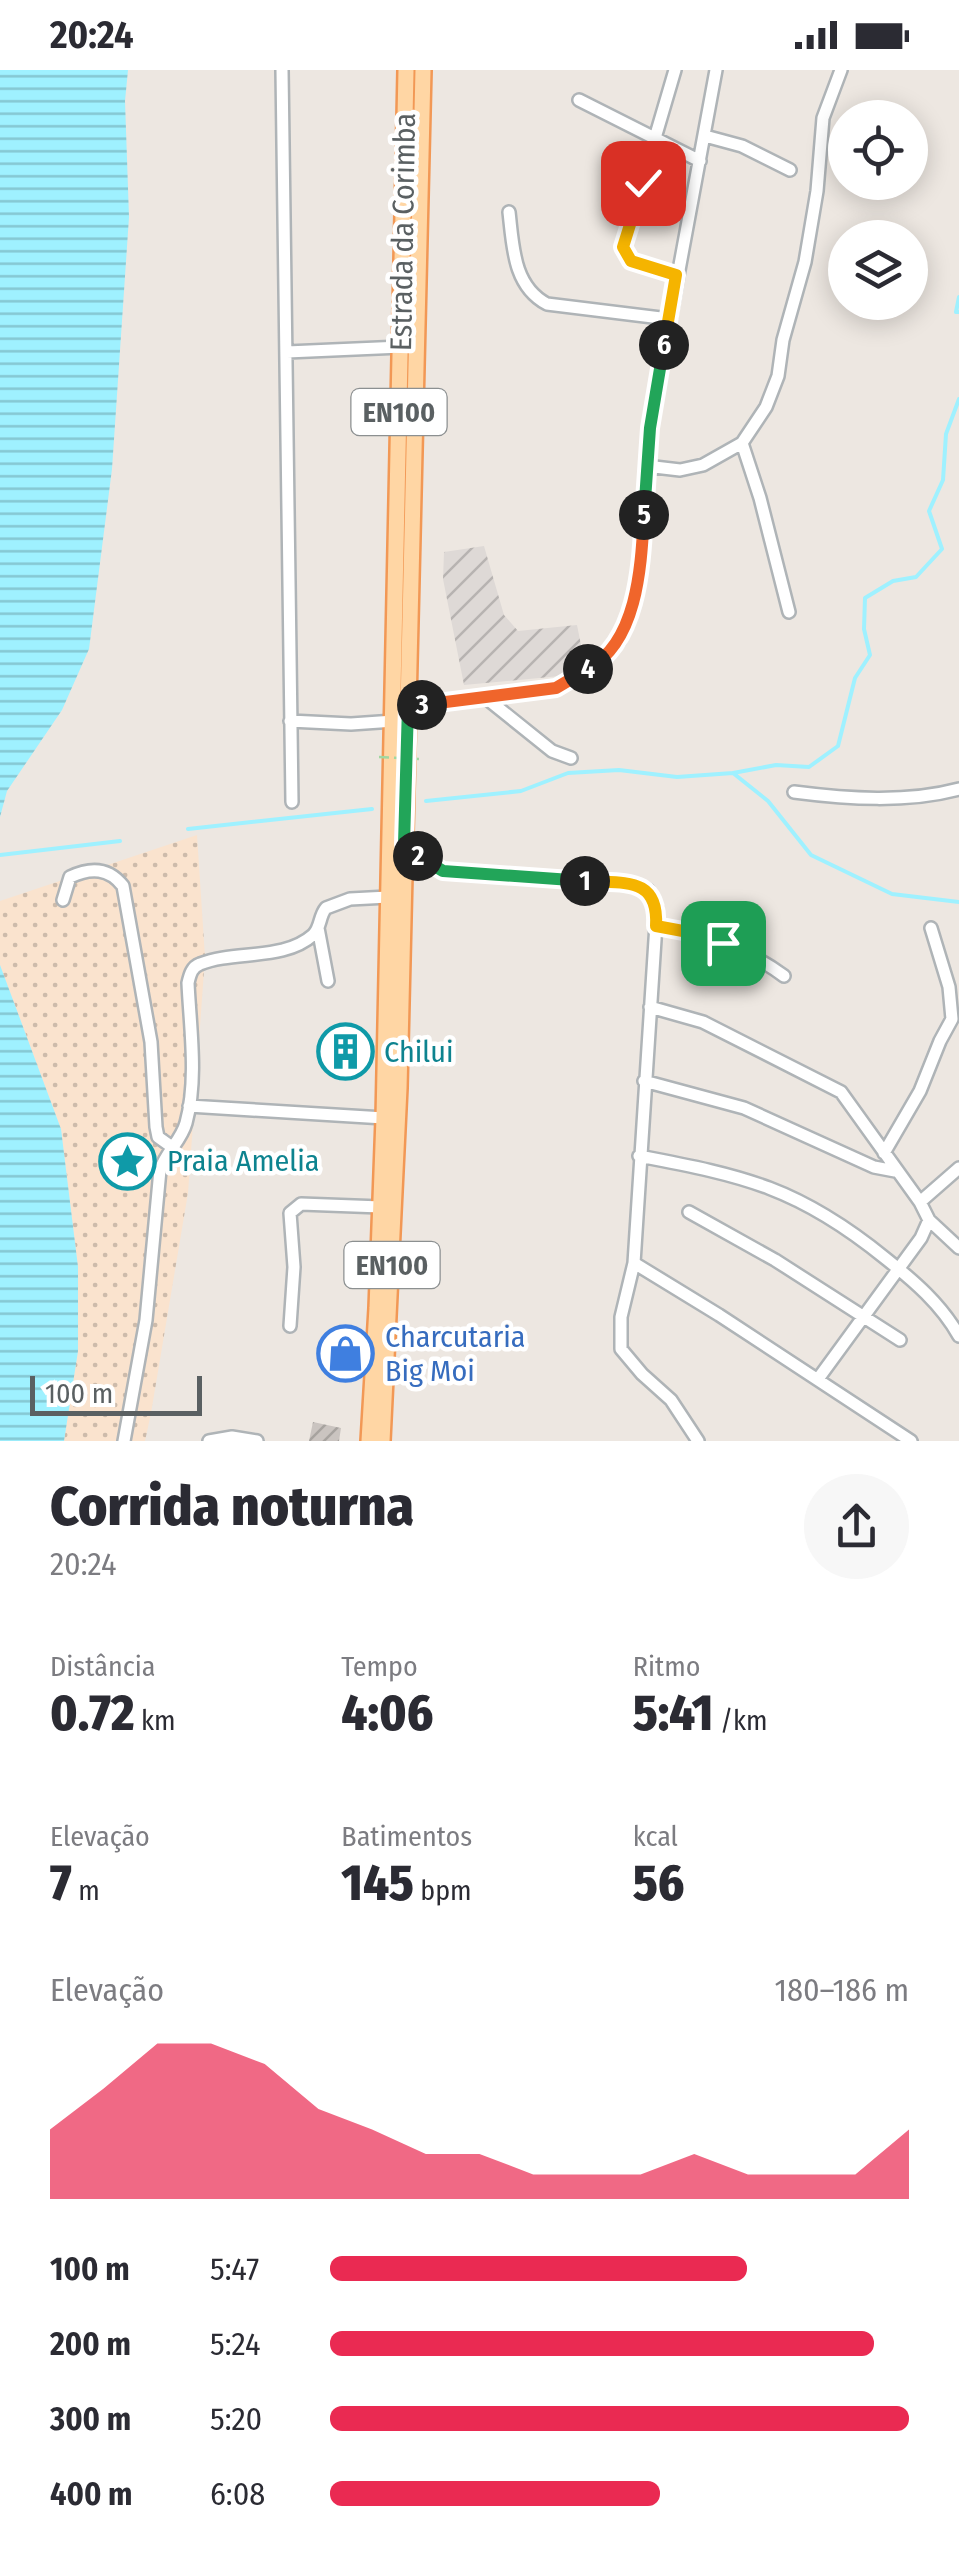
<!DOCTYPE html>
<html lang="pt">
<meta charset="utf-8">
<style>
body{margin:0;font-family:"Fira Sans Condensed",sans-serif;background:#f7f7f7;color:#2b2b33;height:100vh;display:flex;flex-direction:column;font-size:38px;white-space:nowrap}
*{box-sizing:border-box;margin:0}
p{font-size:32px;color:#7c7c81}
.icon{flex:none;width:55px;height:55px;fill:none;stroke:currentColor;stroke-width:2;stroke-linecap:round;stroke-linejoin:round}
.map{position:relative;height:1371px;overflow:hidden}
.side{display:flex;flex-direction:column;background:#fff;flex:1}
.side>*{flex:none}
.tools{position:absolute;left:828px;top:30px;display:grid;gap:20px}
.tools a{display:grid;place-items:center;width:100px;height:100px;border-radius:50%;background:#fff;box-shadow:0 5px 25px #0003;font-size:50px}
.scale{position:absolute;left:30px;bottom:25px;width:172px;box-sizing:border-box;padding-left:10px;border:5px solid #5a6062;border-top:0;font-size:28px;line-height:35px;white-space:nowrap;color:#5a6062;-webkit-text-stroke:8px #fff;paint-order:stroke}
.pin{position:absolute;display:grid;place-items:center;width:85px;height:85px;color:#fff;margin:-42px;border-radius:20px;box-shadow:0 5px 15px #0006}
.km{position:absolute;width:50px;height:50px;margin:-25px;border-radius:50%;background:#222;color:#fff;font-size:28px;line-height:50px;text-align:center}
.round{display:grid;place-items:center;flex:none;width:105px;height:105px;border-radius:52px;background:#f7f7f7}
.summary{display:flex;align-items:center;justify-content:space-between;height:170px;padding:0 50px}
h1{font-size:55px;font-weight:800;line-height:75px}
.stats{display:grid;grid-template-columns:repeat(3,1fr);gap:15px;height:170px;padding:10px 50px}
.stats div{display:grid;align-content:center}
.stats b{font-size:50px;font-weight:800}
.stats small{font-size:28px;font-weight:400}
.stats p{font-size:28px}
.chart{height:280px;padding:20px 50px}
.chart p{display:flex;justify-content:space-between}
.chart svg{width:100%;height:180px;margin-top:10px;fill:#ea2a52;opacity:.7}
ul{padding:0 50px;list-style:none;font-size:32px}
li{display:grid;grid-template-columns:160px 120px 1fr;align-items:center;height:75px}
li i{height:25px;border-radius:12px;background:#ea2a52}
.status{display:flex;justify-content:space-between;align-items:center;height:70px;padding:0 50px;background:#fff;direction:ltr}
.status svg{height:28px;fill:currentColor}
.map>svg:first-child{display:block}
.industrial{fill:url(#industrial-furrows)}
.sand{fill:url(#sand-dots)}
.water{fill:url(#water-rules)}
.lines{fill:none;stroke-linecap:round;stroke-linejoin:round}
.stream{stroke:#9ff1ff;stroke-width:4}
.building{fill:url(#building-hatch)}
.minor-casing{stroke:#afb4b7;stroke-width:16}
.major-casing{stroke:#f29855;stroke-width:20}
.minor{stroke:#fff;stroke-width:11}
.major{stroke:#ffd6a4;stroke-width:15}
.path-bridge{stroke:#a1d7a0;stroke-width:2.5;stroke-dasharray:10 5;stroke-linecap:butt}
.split-1-casing{stroke:#fff;stroke-width:20}
.split-2-casing{stroke:#fff;stroke-width:20}
.split-3-casing{stroke:#fff;stroke-width:20}
.split-4-casing{stroke:#fff;stroke-width:20}
.split-5-casing{stroke:#fff;stroke-width:20}
.split-6-casing{stroke:#fff;stroke-width:20}
.split-7-casing{stroke:#fff;stroke-width:20}
.split-1{stroke:#f5b400;stroke-width:12}
.split-2{stroke:#22a559;stroke-width:12}
.split-3{stroke:#22a559;stroke-width:12}
.split-4{stroke:#f0652b;stroke-width:12}
.split-5{stroke:#f0652b;stroke-width:12}
.split-6{stroke:#22a559;stroke-width:12}
.split-7{stroke:#f5b400;stroke-width:12}
.labels{text-anchor:middle;stroke-width:9;stroke-linejoin:round;paint-order:stroke}
.shield{fill:#fff;stroke:#8c9091;stroke-width:2.5}
.shield-label{font-size:28px;font-weight:bold;fill:#5a6062}
.street-label{font-size:30px;fill:#5a6062;stroke:#fff}
.culture-label{font-size:30px;fill:#0d838f;stroke:#fff;text-anchor:start}
.shop-label{font-size:30px;fill:#366cbe;stroke:#fff;text-anchor:start}
</style>
<div class="status"><b>20:24</b><svg viewBox="0 0 49 12"><path d="M0 12V9h3v3zM5 12V6h3v6zM10 12V3h3v9zM15 12V0h3v12zM26 1h20v11H26zM47 4h2v5h-2z"/></svg></div>
<div class="map">
<svg width="959" height="1371" viewBox="0 0 959 1371">
<defs>
<pattern id="industrial-furrows" width="10" height="10" patternUnits="userSpaceOnUse" patternTransform="scale(2.5)"><rect width="10" height="10" fill="#ded9d6"/><path d="M-1 1l2-2M0 10L10 0M9 11l2-2" fill="none" stroke="#b7b3b1"/></pattern>
<pattern id="sand-dots" width="8" height="8" patternUnits="userSpaceOnUse" patternTransform="scale(2.5)"><rect width="8" height="8" fill="#fae3ce"/><path d="M2 2h.1M6 6h.1" fill="none" stroke="#cdbbab" stroke-width="1.8" stroke-linecap="round"/></pattern>
<pattern id="water-rules" width="6" height="5" patternUnits="userSpaceOnUse" patternTransform="scale(2.5)"><rect width="6" height="5" fill="#9ff1ff"/><path d="M0 2.5h6" fill="none" stroke="#85c7d2"/></pattern>
<pattern id="building-hatch" width="6" height="6" patternUnits="userSpaceOnUse" patternTransform="scale(2.5)"><rect width="6" height="6" fill="#cac4c0"/><path d="M-1 1l2-2M0 6l6-6M5 7l2-2" fill="none" stroke="#a7a39f"/></pattern>
</defs>
<rect width="100%" height="100%" fill="#ede7e1"/>
<path class="industrial" d="M484 476 504 545 518 561 577 555 584 590 560 606 464 615 443 509 444 482Z"/>
<path class="sand" d="M197 765 205 887 188 1123 151 1343 145 1371H64L78 1281V1197L61 1059 0 895V831Z"/>
<path class="water" d="M0 0H128L125 31 129 147 112 399 89 579 62 640 7 721 0 747Z
M0 895 61 1059 78 1197V1281L64 1371H0Z"/>
<g class="lines">
<path class="stream" d="M959 227 956 242H959
M733 703 776 695 809 697 838 676 855 608 870 585 864 559 865 528 893 511 916 507 942 479 929 441 943 410 946 364 959 329
M426 731 521 721 568 703 619 700 677 707 733 703 768 731 811 785 892 824 959 832
M188 759 372 739
M0 785 120 771"/>
</g>
<path class="building" d="M332 965 362 968 359 999 329 996Z
M313 1352 341 1358 339 1371H309Z"/>
<g class="lines">
<defs>
<path id="minor" d="M282 0 292 732
M675 0 623 177 631 191 676 205
M579 30 700 91
M705 66 742 76 790 100
M509 142C513 176 513 216 547 234L669 249
M287 282 401 277
M742 373 760 428 789 542
M646 396 680 400 703 395 742 373 766 337 778 306 783 270 805 192 817 121 823 48 841 0
M486 628 552 681 571 688
M408 636 556 618 595 595 619 571 633 533 642 478 650 357 716 0
M290 651 351 654 394 651
M794 722C848 729 907 733 959 719
M404 775 443 801 637 815 648 820 657 839 634 1193 719 1245 911 1371
M63 830 70 807C91 797 109 798 123 816L151 972 156 1057 158 1067 172 1077
M656 855C703 866 744 876 784 906
M318 858 328 911
M650 937 703 952 841 1022 920 1132 929 1150 959 1178
M644 1011 744 1038 874 1097 895 1101
M189 1036 384 1048
M884 1083 920 1021 940 971 952 949 949 917 931 858
M639 1086C745 1106 799 1118 885 1188 914 1211 941 1234 959 1266
M920 1132 959 1098
M689 1142 775 1190 900 1270
M634 1193 621 1247V1279L642 1304 671 1330 698 1371
M290 1256 294 1197 290 1143 301 1134 381 1137
M818 1309 921 1168 929 1150
M124 1371 146 1250 160 1100C166 1082 181 1071 186 1053 198 1009 190 957 188 913 190 904 192 897 200 894 234 880 284 891 313 865 321 858 319 846 326 838L350 829 388 827
M209 1371 232 1367 257 1371"/>
<path id="major" d="M369 1371 377 1238 384 1048 406 0
M382 1371 399 1018 423 0"/>
</defs>
<use href="#minor" class="minor-casing"/>
<use href="#major" class="major-casing"/>
<use href="#minor" class="minor"/>
<use href="#major" class="major"/>
<path class="path-bridge" d="M379 687 419 689"/>
</g>
<g class="lines">
<defs>
<path id="split-1" d="M585 811C622 814 659 805 656 856L699 864 723 873"/>
<path id="split-2" d="M418 786 443 801 585 811"/>
<path id="split-3" d="M418 786 404 774 408 636 422 635"/>
<path id="split-4" d="M422 635 556 618 588 599"/>
<path id="split-5" d="M588 599C638 571 641 496 644 445"/>
<path id="split-6" d="M644 445 650 358 664 275"/>
<path id="split-7" d="M643 113 623 177 631 191 676 205 664 275"/>
</defs>
<use href="#split-1" class="split-1-casing"/>
<use href="#split-2" class="split-2-casing"/>
<use href="#split-3" class="split-3-casing"/>
<use href="#split-4" class="split-4-casing"/>
<use href="#split-5" class="split-5-casing"/>
<use href="#split-6" class="split-6-casing"/>
<use href="#split-7" class="split-7-casing"/>
<use href="#split-1" class="split-1"/>
<use href="#split-2" class="split-2"/>
<use href="#split-3" class="split-3"/>
<use href="#split-4" class="split-4"/>
<use href="#split-5" class="split-5"/>
<use href="#split-6" class="split-6"/>
<use href="#split-7" class="split-7"/>
</g>
<defs>
<symbol id="building-ring" viewBox="-11 -11 22 22"><circle r="9.5" fill="#fff" stroke="#0f9aa8" stroke-width="1.5"/><path d="M-4-6H4V6H1V3H-1V6H-4ZM-2.5-4.3h1.7v1.8h-1.7ZM.8-4.3h1.7v1.8H.8ZM-2.5-1h1.7V.8h-1.7ZM.8-1h1.7V.8H.8Z" fill="#0f9aa8"/></symbol>
<symbol id="sight-ring" viewBox="-11 -11 22 22"><circle r="9.5" fill="#fff" stroke="#0f9aa8" stroke-width="1.5"/><path d="M0-6L1.8-2.2L6-1.7L2.9 1.2L3.7 5.4L0 3.3L-3.7 5.4L-2.9 1.2L-6-1.7L-1.8-2.2Z" fill="#0f9aa8"/></symbol>
<symbol id="shop-ring" viewBox="-11 -11 22 22"><circle r="9.5" fill="#fff" stroke="#3f7fe0" stroke-width="1.5"/><path d="M-5-2.5h2.3a2.7 3.5 0 0 1 5.4 0H5L5.5 6h-11ZM-1.5-2.5h3a1.5 2.3 0 0 0-3 0Z" fill="#3f7fe0"/></symbol>
</defs>
<g fill-rule="evenodd">
<use href="#building-ring" x="314" y="950" width="63" height="63"/>
<use href="#sight-ring" x="96" y="1060" width="63" height="63"/>
<use href="#shop-ring" x="314" y="1252" width="63" height="63"/>
</g>
<g class="labels">
<g class="shield">
<rect x="351.5" y="319" width="95" height="46" rx="8"/>
<rect x="344.5" y="1172" width="95" height="46" rx="8"/>
</g>
<g class="shield-label">
<text x="399" y="352">EN100</text>
<text x="392" y="1205">EN100</text>
</g>
<g class="street-label">
<text transform="translate(403 162) rotate(-89)" y="10">Estrada da Corimba</text>
</g>
<g class="culture-label">
<text x="384" y="992">Chilui</text>
<text x="167" y="1101">Praia Amelia</text>
</g>
<g class="shop-label">
<text x="385" y="1277">Charcutaria<tspan x="385" dy="34">Big Moi</tspan></text>
</g>
</g>
</svg>
<div class="tools">
<a><svg class="icon" aria-label="locate" viewBox="0 0 24 24"><circle cx="12" cy="12" r="6"/><path d="M12 2v4M12 18v4M2 12h4M18 12h4"/></svg></a>
<a><svg class="icon" aria-label="layers" viewBox="0 0 24 24"><path d="M12 4l9 5-9 5-9-5zM3 14l9 5 9-5"/></svg></a>
</div>
<div class="scale">100 m</div>
<div class="pin" style="left:723px;top:873px;background:#1e9e55"><svg class="icon" aria-label="arrive" viewBox="0 0 24 24"><path d="M6 21V4h12l-3 4 3 4H6"/></svg></div>
<div class="pin" style="left:643px;top:113px;background:#d93025"><svg class="icon" aria-label="check" viewBox="0 0 24 24"><path d="M5 12l5 5 9-10"/></svg></div>
<b class="km" style="left:585px;top:811px">1</b>
<b class="km" style="left:418px;top:786px">2</b>
<b class="km" style="left:422px;top:635px">3</b>
<b class="km" style="left:588px;top:599px">4</b>
<b class="km" style="left:644px;top:445px">5</b>
<b class="km" style="left:664px;top:275px">6</b>
</div>
<section class="side">
<div class="summary"><div><h1>Corrida noturna</h1><p>20:24</p></div><a class="round"><svg class="icon" aria-label="share" viewBox="0 0 24 24"><path d="M12 15V3M7 8l5-5 5 5M5 13v7h14v-7"/></svg></a></div>
<div class="stats">
<div><p>Distância</p><b>0.72<small> km</small></b></div>
<div><p>Tempo</p><b>4:06</b></div>
<div><p>Ritmo</p><b>5:41<small> /km</small></b></div>
</div>
<div class="stats">
<div><p>Elevação</p><b>7<small> m</small></b></div>
<div><p>Batimentos</p><b>145<small> bpm</small></b></div>
<div><p>kcal</p><b>56</b></div>
</div>
<div class="chart"><p><span>Elevação</span>180–186 m</p>
<svg viewBox="0 0 160 44" preserveAspectRatio="none"><path d="M0 44V27L10 17L20 6L30 6L40 11L50 22L60 27L70 33L80 33L90 38L100 38L110 38L120 33L130 38L140 38L150 38L160 27V44z"/></svg>
</div>
<ul>
<li><b>100 m</b>5:47<i style="width:72%"></i></li>
<li><b>200 m</b>5:24<i style="width:94%"></i></li>
<li><b>300 m</b>5:20<i style="width:100%"></i></li>
<li><b>400 m</b>6:08<i style="width:57%"></i></li>
</ul>
</section>
